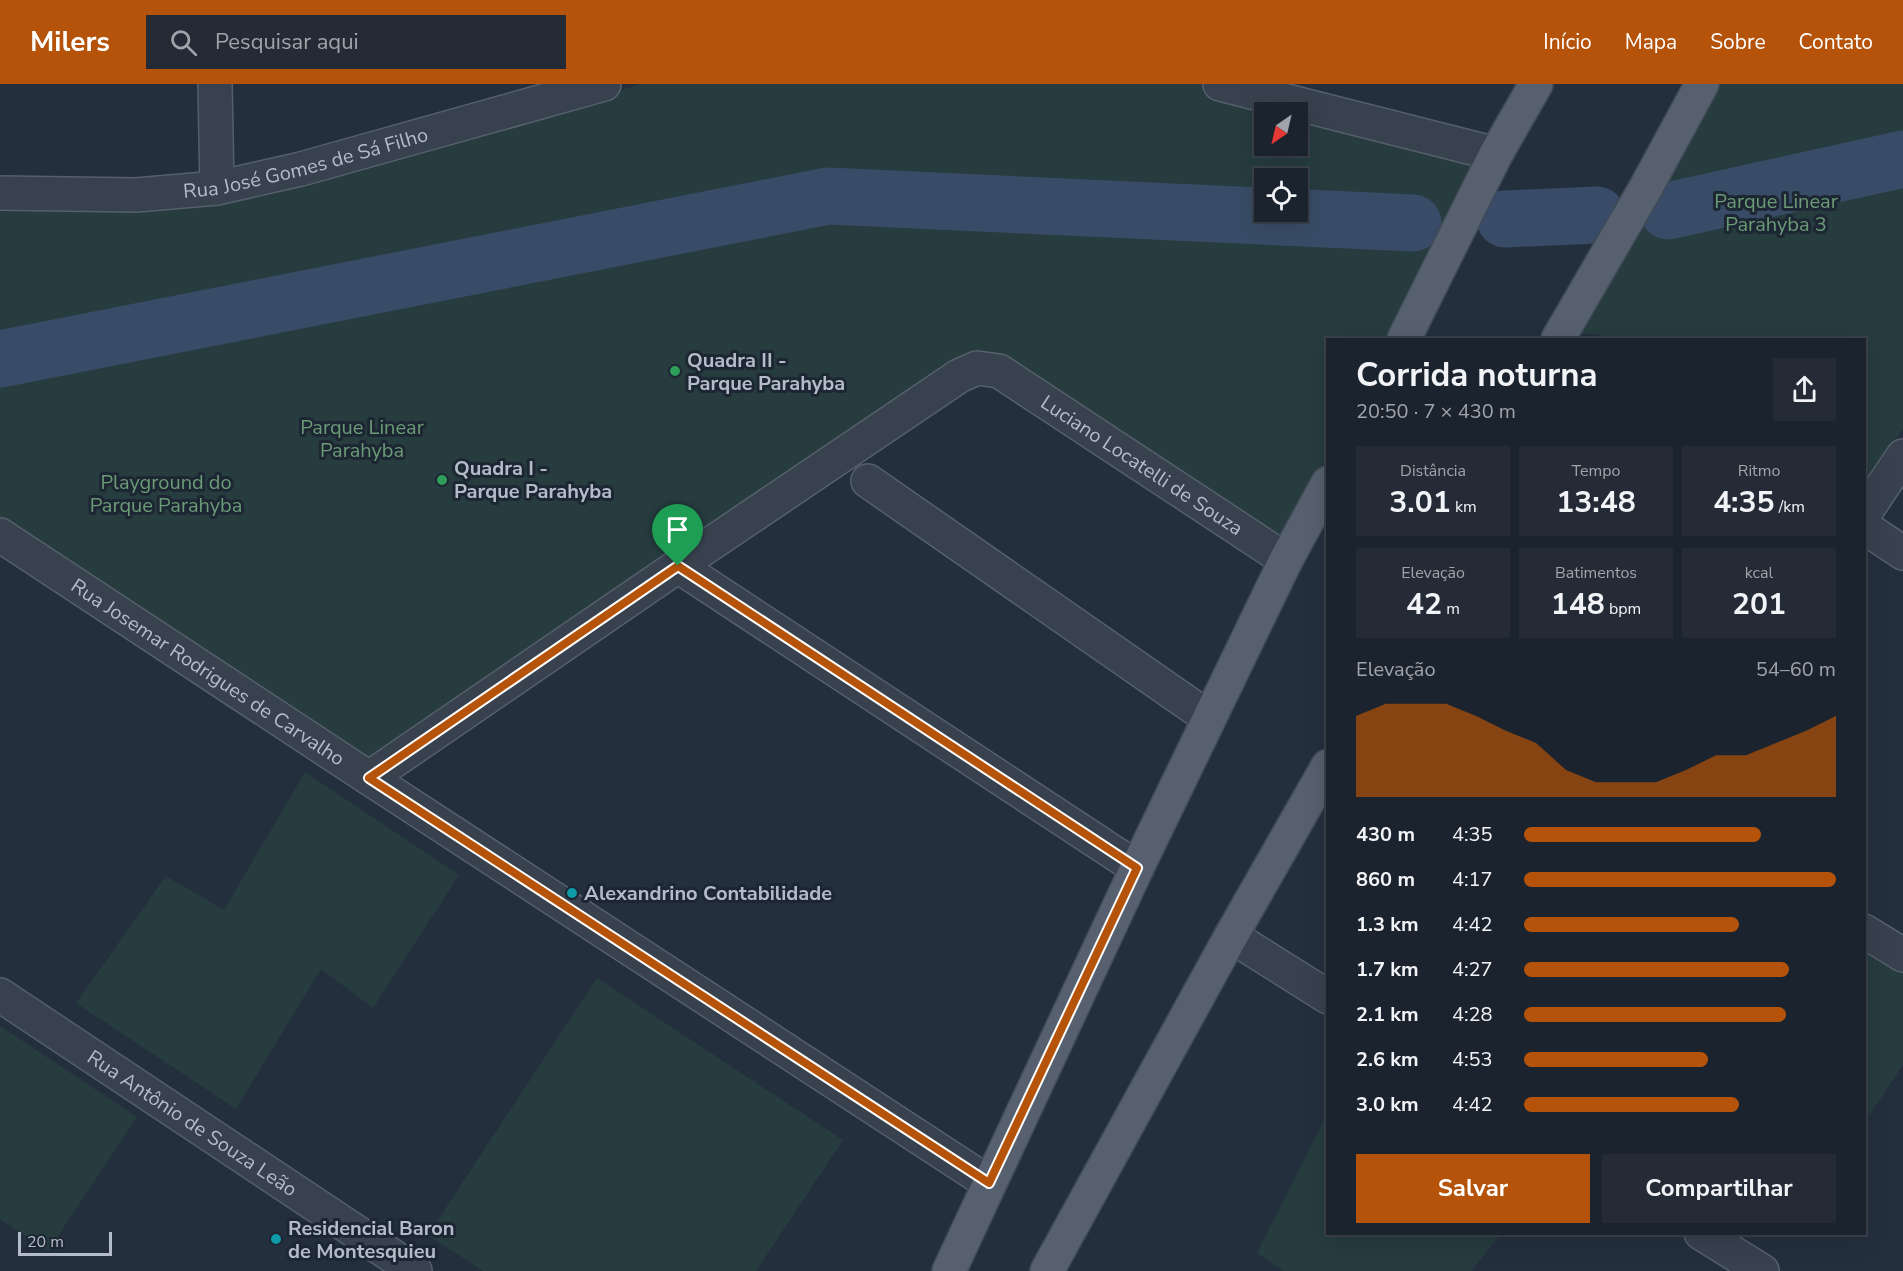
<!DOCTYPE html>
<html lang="pt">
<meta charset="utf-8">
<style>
body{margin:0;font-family:"Nunito Sans",sans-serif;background:#242b36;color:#f1f3f6;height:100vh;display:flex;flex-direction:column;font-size:22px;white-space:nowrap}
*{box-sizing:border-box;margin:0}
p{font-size:20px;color:#a0a4aa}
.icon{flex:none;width:33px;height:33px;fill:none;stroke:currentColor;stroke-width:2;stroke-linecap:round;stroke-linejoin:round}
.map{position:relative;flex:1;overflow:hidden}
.details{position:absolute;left:1326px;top:254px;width:540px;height:897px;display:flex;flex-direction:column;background:#1b232e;border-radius:0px;box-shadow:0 6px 24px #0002,0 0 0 2px #39404a}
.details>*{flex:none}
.needle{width:39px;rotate:214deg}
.buttons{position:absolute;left:1254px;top:18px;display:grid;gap:12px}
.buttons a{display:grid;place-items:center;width:54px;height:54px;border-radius:0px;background:#1b232e;box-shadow:0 6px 24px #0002,0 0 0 2px #39404a;font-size:30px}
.scale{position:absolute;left:18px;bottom:15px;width:94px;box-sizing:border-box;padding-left:6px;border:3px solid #b4bcc9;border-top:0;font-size:16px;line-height:21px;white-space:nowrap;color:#b4bcc9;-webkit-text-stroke:4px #1d2633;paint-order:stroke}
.pin{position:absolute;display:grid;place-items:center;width:51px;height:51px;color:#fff;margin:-62px -26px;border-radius:50% 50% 50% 0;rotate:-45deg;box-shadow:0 0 6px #0007}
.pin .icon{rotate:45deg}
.round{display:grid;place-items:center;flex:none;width:63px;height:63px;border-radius:0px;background:#242b36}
.overview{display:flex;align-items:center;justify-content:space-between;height:102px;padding:0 30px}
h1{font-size:33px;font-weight:700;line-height:45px}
.metrics{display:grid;grid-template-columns:repeat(3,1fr);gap:9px;height:102px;padding:6px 30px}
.metrics div{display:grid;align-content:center;border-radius:0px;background:#242b36;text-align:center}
.metrics b{font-size:30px;font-weight:700}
.metrics small{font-size:16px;font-weight:400}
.metrics p{font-size:16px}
.chart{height:168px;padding:12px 30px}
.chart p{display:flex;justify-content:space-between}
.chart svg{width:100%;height:108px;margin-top:6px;fill:#b45309;opacity:.7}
.button{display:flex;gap:12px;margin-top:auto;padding:12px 30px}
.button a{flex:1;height:69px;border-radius:0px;background:#b45309;color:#fff;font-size:24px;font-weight:700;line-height:69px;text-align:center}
.button a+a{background:#242b36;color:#f1f3f6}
ul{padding:0 30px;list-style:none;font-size:20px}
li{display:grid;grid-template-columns:96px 72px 1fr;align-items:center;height:45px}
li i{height:15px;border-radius:8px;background:#b45309}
header{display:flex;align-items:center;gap:36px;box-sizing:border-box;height:84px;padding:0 30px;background:#b45309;color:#fff}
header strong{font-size:28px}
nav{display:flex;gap:33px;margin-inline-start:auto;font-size:21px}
.search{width:420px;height:54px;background:#242b36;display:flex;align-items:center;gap:15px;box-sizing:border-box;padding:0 21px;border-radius:0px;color:#a0a4aa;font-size:22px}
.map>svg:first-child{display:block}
.green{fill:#263c3f;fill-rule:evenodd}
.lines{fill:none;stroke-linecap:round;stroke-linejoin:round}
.river{stroke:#394c67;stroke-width:57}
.minor-casing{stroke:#565f6c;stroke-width:36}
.major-casing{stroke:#414a57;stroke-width:36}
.minor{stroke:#38414e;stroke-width:33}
.major{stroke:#56606e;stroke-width:33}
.route-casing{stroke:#fff;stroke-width:12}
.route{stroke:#b45309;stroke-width:8}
.leisure-dot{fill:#2e9e5b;stroke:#1d2633;stroke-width:2}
.culture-dot{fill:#0f9aa8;stroke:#1d2633;stroke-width:2}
.labels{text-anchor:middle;stroke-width:6;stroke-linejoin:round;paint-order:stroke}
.street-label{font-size:20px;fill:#b4bcc9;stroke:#1d2633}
.park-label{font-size:20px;fill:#6b9a76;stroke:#1d2633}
.poi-label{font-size:20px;font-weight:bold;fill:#b4bcc9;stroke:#1d2633;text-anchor:start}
</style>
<header>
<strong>Milers</strong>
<div class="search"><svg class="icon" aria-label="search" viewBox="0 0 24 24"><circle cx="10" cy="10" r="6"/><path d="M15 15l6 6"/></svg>Pesquisar aqui</div>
<nav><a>Início</a><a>Mapa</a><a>Sobre</a><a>Contato</a></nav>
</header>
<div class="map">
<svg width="1903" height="1187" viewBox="0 0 1903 1187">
<rect width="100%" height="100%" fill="#242f3e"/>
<path class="green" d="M640 0H1205L1491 77 1401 255H1328L1327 396 1289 471 978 270 362 693 0 452V109L207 102 543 31ZM1264 28H1298V62H1264ZM1264 94H1298V128H1264Z
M1701 0H1903V345L1865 396 1864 255H1604L1597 250H1559Z
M305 688 459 791 373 924 321 885 236 1025 76 919 166 792 224 826Z
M1864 836 1903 862V981L1869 1032 1864 1029Z
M597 894 843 1056 756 1187H483L428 1151Z
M0 942 137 1033 48 1167 0 1135Z
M1327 1030 1328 1149H1502L1471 1187H1284L1257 1169Z"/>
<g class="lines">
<path class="river" d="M1668 127 1903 75
M1505 135 1597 131
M0 275 828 112 1413 139"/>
<defs>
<g id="minor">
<path d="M215 0 217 104"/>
<path d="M1220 0 1496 70"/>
<path id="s1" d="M0 109 136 111 217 104 301 85 604 0"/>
<path d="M868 397 1209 634"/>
<path d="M1864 430 1903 372"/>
<path d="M1864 443 1903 469"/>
<path id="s2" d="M0 451 369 694 989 1099"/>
<path d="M678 482 1137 784"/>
<path id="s3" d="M369 694 678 482 959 292 977 284 999 287 1286 476"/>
<path d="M1864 847 1903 871"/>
<path d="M1231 852 1328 913"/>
<path id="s4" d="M0 911 415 1187"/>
<path d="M1701 1149 1762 1187"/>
</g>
<path id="major" d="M1404 255 1496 70 1536 0
M1558 255 1645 105 1702 0
M949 1187 1137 784 1286 476 1328 399
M1047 1187 1231 852 1328 682"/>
</defs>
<use href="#minor" class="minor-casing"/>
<use href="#major" class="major-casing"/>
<use href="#minor" class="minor"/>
<use href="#major" class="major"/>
</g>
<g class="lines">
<defs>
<path id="route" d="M678 482 1137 784 989 1099 369 694Z"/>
</defs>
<use href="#route" class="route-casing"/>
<use href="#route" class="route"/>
</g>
<g class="leisure-dot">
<circle cx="675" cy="287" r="6"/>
<circle cx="442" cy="396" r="6"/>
</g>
<g class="culture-dot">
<circle cx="572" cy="809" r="6"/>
<circle cx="276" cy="1155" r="6"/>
</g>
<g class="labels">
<g class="street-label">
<text dy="7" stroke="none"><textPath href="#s1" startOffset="309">Rua José Gomes de Sá Filho</textPath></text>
<text dy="7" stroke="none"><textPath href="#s3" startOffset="927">Luciano Locatelli de Souza</textPath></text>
<text dy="7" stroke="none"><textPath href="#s2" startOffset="249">Rua Josemar Rodrigues de Carvalho</textPath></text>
<text dy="7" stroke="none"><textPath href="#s4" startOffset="231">Rua Antônio de Souza Leão</textPath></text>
</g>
<g class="park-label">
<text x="1776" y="124">Parque Linear<tspan x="1776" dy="23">Parahyba 3</tspan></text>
<text x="362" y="350">Parque Linear<tspan x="362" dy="23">Parahyba</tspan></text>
<text x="166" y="405">Playground do<tspan x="166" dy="23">Parque Parahyba</tspan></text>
</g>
<g class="poi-label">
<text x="687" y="283">Quadra II -<tspan x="687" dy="23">Parque Parahyba</tspan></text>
<text x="454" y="391">Quadra I -<tspan x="454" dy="23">Parque Parahyba</tspan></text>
<text x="584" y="816">Alexandrino Contabilidade</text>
<text x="288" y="1151">Residencial Baron<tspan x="288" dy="23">de Montesquieu</tspan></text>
</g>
</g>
</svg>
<div class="buttons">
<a><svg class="needle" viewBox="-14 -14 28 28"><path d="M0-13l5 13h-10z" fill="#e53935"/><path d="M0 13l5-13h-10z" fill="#a0a4aa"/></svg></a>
<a><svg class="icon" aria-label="locate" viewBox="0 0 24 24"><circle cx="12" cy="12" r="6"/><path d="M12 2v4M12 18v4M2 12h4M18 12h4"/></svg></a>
</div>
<div class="scale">20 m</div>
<div class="pin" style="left:678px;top:482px;background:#1e9e55"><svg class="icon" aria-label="arrive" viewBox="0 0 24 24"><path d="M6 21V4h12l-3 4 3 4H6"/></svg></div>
<section class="details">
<div class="overview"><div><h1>Corrida noturna</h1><p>20:50 · 7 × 430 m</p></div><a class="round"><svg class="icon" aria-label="share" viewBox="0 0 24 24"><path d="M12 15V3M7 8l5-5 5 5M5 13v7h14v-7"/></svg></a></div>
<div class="metrics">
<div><p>Distância</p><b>3.01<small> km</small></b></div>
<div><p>Tempo</p><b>13:48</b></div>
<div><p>Ritmo</p><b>4:35<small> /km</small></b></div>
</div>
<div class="metrics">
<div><p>Elevação</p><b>42<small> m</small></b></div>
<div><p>Batimentos</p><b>148<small> bpm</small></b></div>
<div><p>kcal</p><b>201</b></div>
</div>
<div class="chart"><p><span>Elevação</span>54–60 m</p>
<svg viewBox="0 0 160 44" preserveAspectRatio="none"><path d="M0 44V11L10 6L20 6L30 6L40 11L50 17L60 22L70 33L80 38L90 38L100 38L110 33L120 27L130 27L140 22L150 17L160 11V44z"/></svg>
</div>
<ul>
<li><b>430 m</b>4:35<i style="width:76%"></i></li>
<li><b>860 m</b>4:17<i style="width:100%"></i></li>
<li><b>1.3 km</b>4:42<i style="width:69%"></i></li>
<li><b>1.7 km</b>4:27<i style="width:85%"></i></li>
<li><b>2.1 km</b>4:28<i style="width:84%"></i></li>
<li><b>2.6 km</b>4:53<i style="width:59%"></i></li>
<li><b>3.0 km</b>4:42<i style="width:69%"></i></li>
</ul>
<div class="button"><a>Salvar</a><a>Compartilhar</a></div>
</section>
</div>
